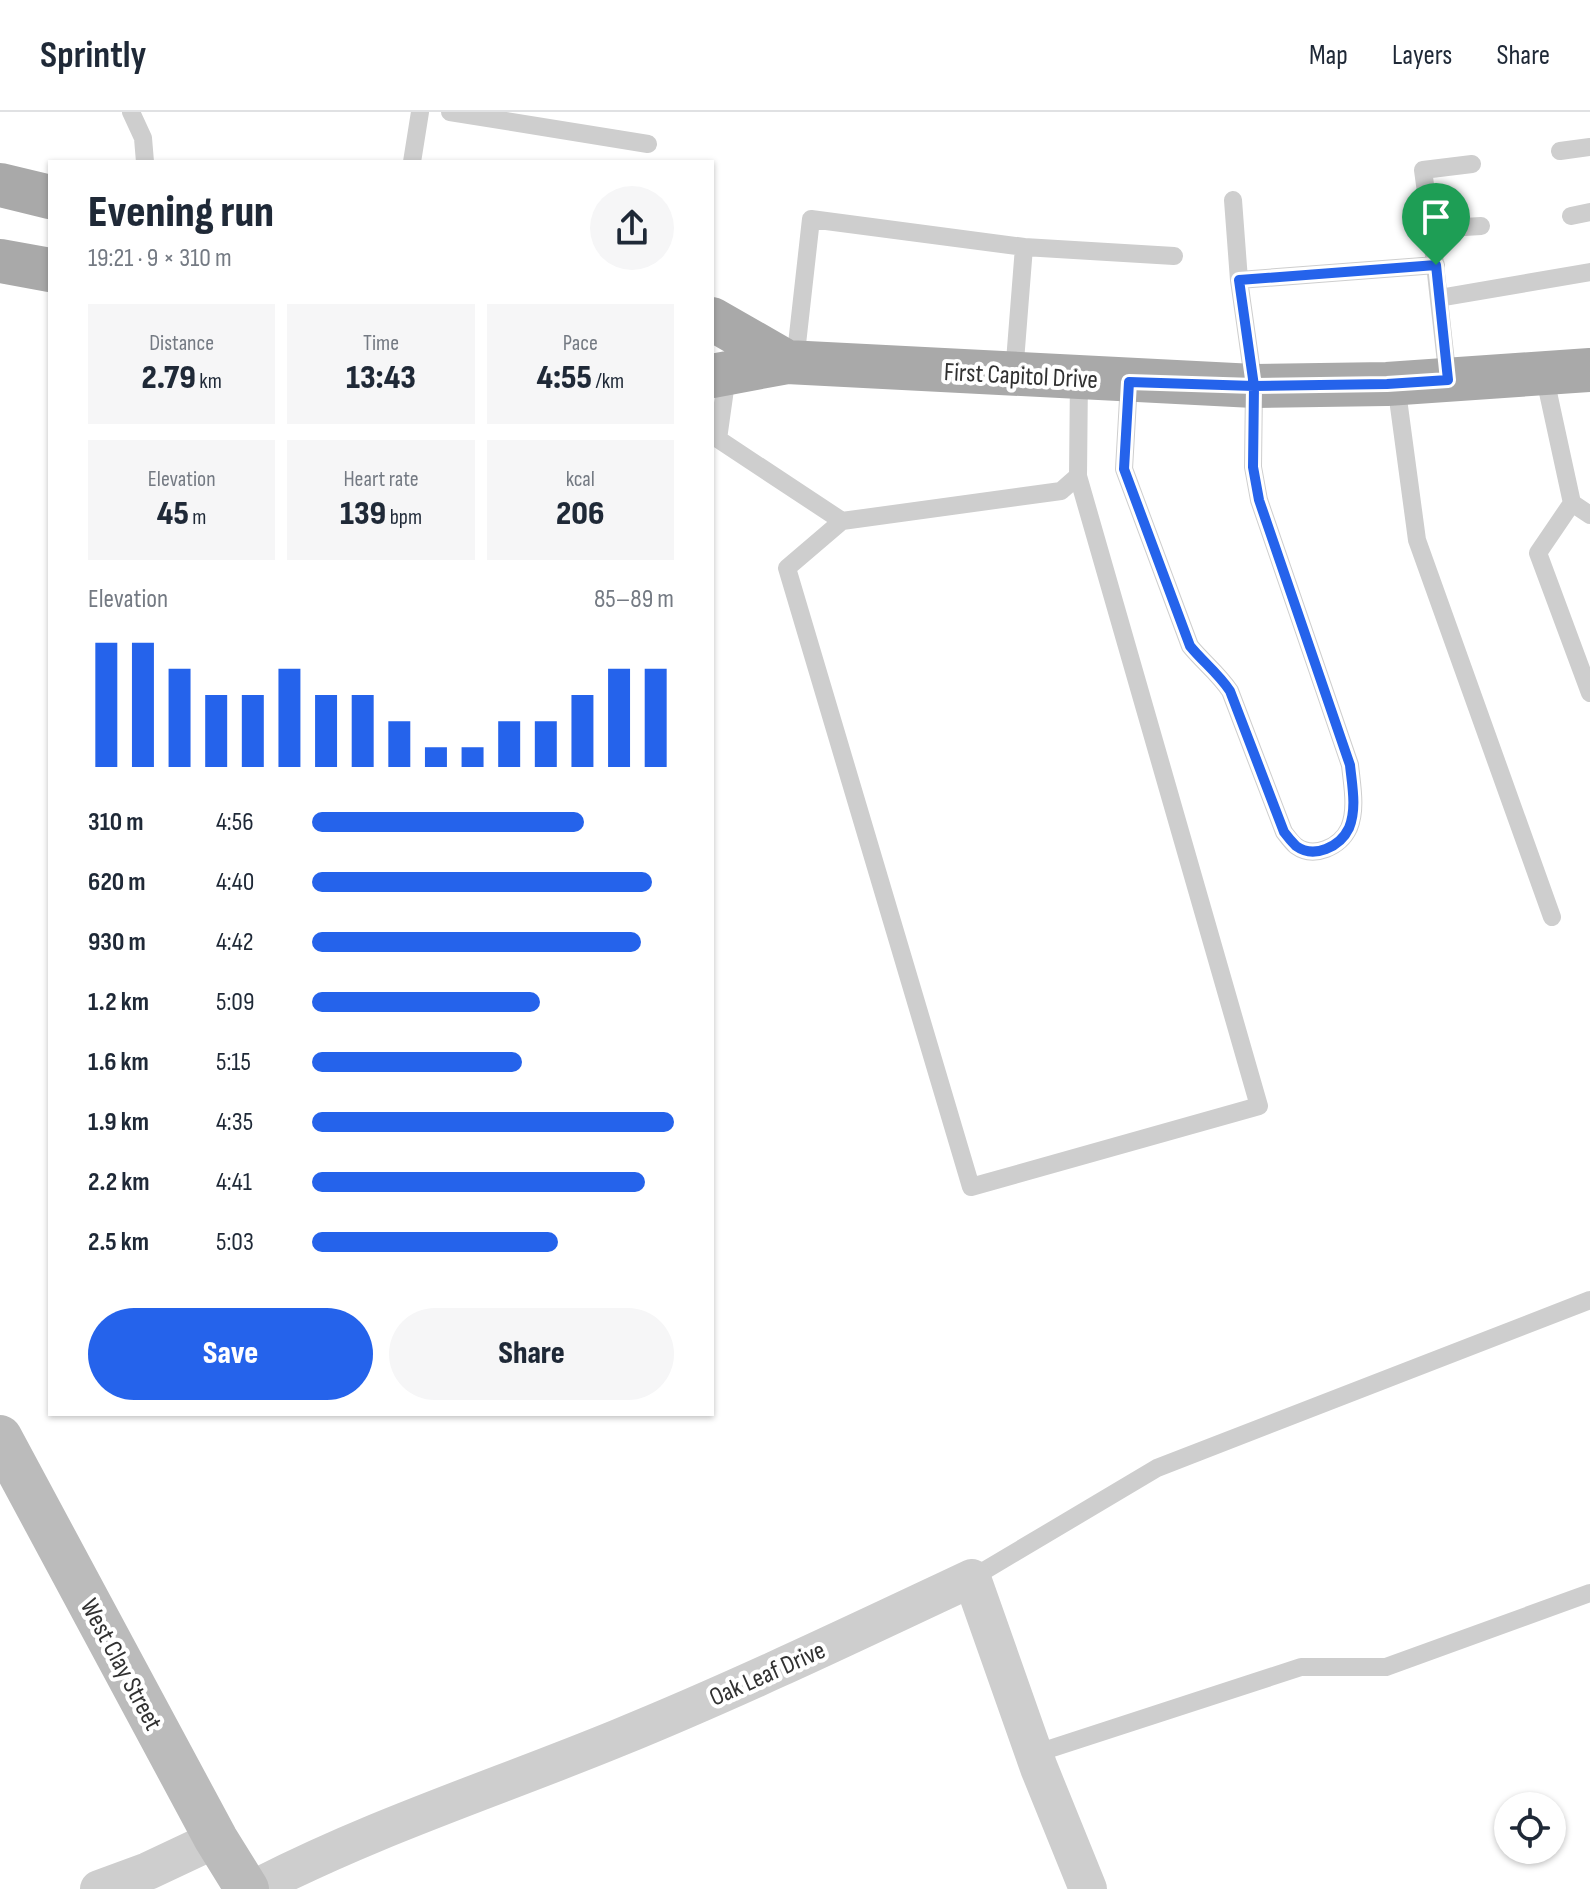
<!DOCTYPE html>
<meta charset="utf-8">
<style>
body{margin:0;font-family:"Sofia Sans Condensed",sans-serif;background:#f6f6f7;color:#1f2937;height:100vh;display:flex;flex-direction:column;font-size:30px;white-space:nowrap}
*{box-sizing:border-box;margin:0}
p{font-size:26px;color:#747a83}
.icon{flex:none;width:44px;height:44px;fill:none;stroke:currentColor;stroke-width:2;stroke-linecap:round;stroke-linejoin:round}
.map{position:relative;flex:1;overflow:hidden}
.side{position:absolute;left:48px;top:48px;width:666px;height:1256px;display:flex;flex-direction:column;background:#fff;border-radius:0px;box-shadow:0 2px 6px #0004}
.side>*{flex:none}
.fabs{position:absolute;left:1494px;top:1680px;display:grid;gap:16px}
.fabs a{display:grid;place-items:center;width:72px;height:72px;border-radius:50%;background:#fff;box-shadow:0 2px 6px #0004;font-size:40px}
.pin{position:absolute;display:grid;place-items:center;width:68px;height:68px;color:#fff;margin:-82px -34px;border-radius:50% 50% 50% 0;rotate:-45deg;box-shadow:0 0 8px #0007}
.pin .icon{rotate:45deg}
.round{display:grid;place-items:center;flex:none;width:84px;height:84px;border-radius:42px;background:#f6f6f7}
.overview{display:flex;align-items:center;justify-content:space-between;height:136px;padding:0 40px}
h1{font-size:44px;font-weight:800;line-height:60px}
.figures{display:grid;grid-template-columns:repeat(3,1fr);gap:12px;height:136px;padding:8px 40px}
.figures div{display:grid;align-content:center;border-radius:0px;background:#f6f6f7;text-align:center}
.figures b{font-size:34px;font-weight:800}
.figures small{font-size:22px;font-weight:400}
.figures p{font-size:22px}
.chart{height:224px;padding:16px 40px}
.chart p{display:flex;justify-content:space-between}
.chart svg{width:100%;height:144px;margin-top:8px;stroke:#2563eb;stroke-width:6}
.cta{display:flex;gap:16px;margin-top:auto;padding:16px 40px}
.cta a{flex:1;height:92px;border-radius:48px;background:#2563eb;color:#fff;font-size:32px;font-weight:800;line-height:92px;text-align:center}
.cta a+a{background:#f6f6f7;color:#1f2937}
ul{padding:0 40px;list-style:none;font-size:26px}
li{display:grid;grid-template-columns:128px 96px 1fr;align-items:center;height:60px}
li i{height:20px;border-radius:10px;background:#2563eb}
header{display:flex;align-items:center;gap:48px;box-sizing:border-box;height:112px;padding:0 40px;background:#fff;border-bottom:2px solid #e0e1e3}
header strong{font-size:38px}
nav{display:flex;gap:44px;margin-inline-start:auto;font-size:28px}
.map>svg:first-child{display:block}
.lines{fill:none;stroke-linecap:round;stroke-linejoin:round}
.service{stroke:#cecece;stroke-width:18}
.minor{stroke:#cecece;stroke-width:38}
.secondary{stroke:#bbb;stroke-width:44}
.primary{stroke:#a9a9a9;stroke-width:44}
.route-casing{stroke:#fff;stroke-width:16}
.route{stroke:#2563eb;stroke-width:10}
.labels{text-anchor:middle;stroke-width:8;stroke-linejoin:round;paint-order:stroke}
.street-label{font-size:26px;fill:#313131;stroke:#fff}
</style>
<header>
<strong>Sprintly</strong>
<nav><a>Map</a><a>Layers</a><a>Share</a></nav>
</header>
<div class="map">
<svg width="1590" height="1777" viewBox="0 0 1590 1777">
<rect width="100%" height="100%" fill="#fff"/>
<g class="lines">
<path class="service" d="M131 0 143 26 145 50
M450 0 648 32
M1560 39 1590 35
M412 50 420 0
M1233 88 1239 168 1436 153
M1571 104 1590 100
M1431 117 1423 58 1472 52
M1024 135 1174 144
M1439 186 1590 160
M795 250 811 107 1024 135 1014 262
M1544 262 1572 391 1590 403
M1448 268 1431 117 1481 114
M1129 270 1124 357 1190 534C1203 550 1218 561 1230 579L1284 720C1287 724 1292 731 1296 734 1314 747 1340 735 1349 716 1357 697 1352 673 1350 653L1259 388 1253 355 1254 274 1239 168
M1396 272 1417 428 1552 805
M718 327 842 409 1061 379 1078 364 1079 264
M718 327 727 263
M1572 391 1538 441 1590 581
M842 409 787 456 971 1075 1259 994 1078 364
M972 1466 1157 1356 1590 1188
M1034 1642 1301 1555H1386L1590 1481"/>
<path class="minor" d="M99 1777 148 1759 216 1727
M254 1777C371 1716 496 1676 618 1626 738 1577 855 1521 972 1466L1039 1656 1088 1777"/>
<path class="secondary" d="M0 1325 216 1727 247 1777"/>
<path class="primary" d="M0 73 50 85
M0 149 50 158
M712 207 787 250
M712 264 787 250 1254 274 1387 272 1590 258"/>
</g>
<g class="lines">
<defs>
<path id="route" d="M1436 153 1239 168 1254 274 1129 270 1124 357 1190 534C1203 550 1218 561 1230 579L1284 720C1287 724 1292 730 1296 734 1314 747 1340 735 1349 716 1357 697 1352 673 1350 653L1259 388 1253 355 1254 274 1387 272 1448 268 1436 153"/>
</defs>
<use href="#route" class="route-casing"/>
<use href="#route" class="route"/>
</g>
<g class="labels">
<g class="street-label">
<text transform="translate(1021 263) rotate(3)" y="9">First Capitol Drive</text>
<text transform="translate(122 1552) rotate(62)" y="9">West Clay Street</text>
<text transform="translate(767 1561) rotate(-24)" y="9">Oak Leaf Drive</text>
</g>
</g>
</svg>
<div class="fabs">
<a><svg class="icon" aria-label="locate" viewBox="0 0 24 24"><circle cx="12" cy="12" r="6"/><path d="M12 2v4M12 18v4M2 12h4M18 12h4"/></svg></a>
</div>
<div class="pin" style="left:1436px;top:153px;background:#1e9e55"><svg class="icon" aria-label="arrive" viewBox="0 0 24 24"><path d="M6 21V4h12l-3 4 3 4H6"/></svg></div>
<section class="side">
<div class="overview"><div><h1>Evening run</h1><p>19:21 · 9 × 310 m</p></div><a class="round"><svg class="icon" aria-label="share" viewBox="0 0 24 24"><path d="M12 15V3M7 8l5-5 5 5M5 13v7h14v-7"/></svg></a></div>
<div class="figures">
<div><p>Distance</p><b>2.79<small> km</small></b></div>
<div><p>Time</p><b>13:43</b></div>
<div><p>Pace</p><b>4:55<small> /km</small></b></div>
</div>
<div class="figures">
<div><p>Elevation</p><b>45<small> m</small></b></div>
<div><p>Heart rate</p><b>139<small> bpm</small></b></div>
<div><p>kcal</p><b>206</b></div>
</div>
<div class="chart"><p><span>Elevation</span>85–89 m</p>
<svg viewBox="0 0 160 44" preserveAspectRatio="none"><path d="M5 44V6M15 44V6M25 44V14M35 44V22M45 44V22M55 44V14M65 44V22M75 44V22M85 44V30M95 44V38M105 44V38M115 44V30M125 44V30M135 44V22M145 44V14M155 44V14"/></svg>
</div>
<ul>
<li><b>310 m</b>4:56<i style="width:75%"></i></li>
<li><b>620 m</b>4:40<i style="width:94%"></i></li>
<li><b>930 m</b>4:42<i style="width:91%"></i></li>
<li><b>1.2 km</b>5:09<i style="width:63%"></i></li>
<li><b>1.6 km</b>5:15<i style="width:58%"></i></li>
<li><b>1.9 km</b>4:35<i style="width:100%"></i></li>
<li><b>2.2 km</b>4:41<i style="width:92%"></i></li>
<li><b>2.5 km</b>5:03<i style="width:68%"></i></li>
</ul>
<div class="cta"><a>Save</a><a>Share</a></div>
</section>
</div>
